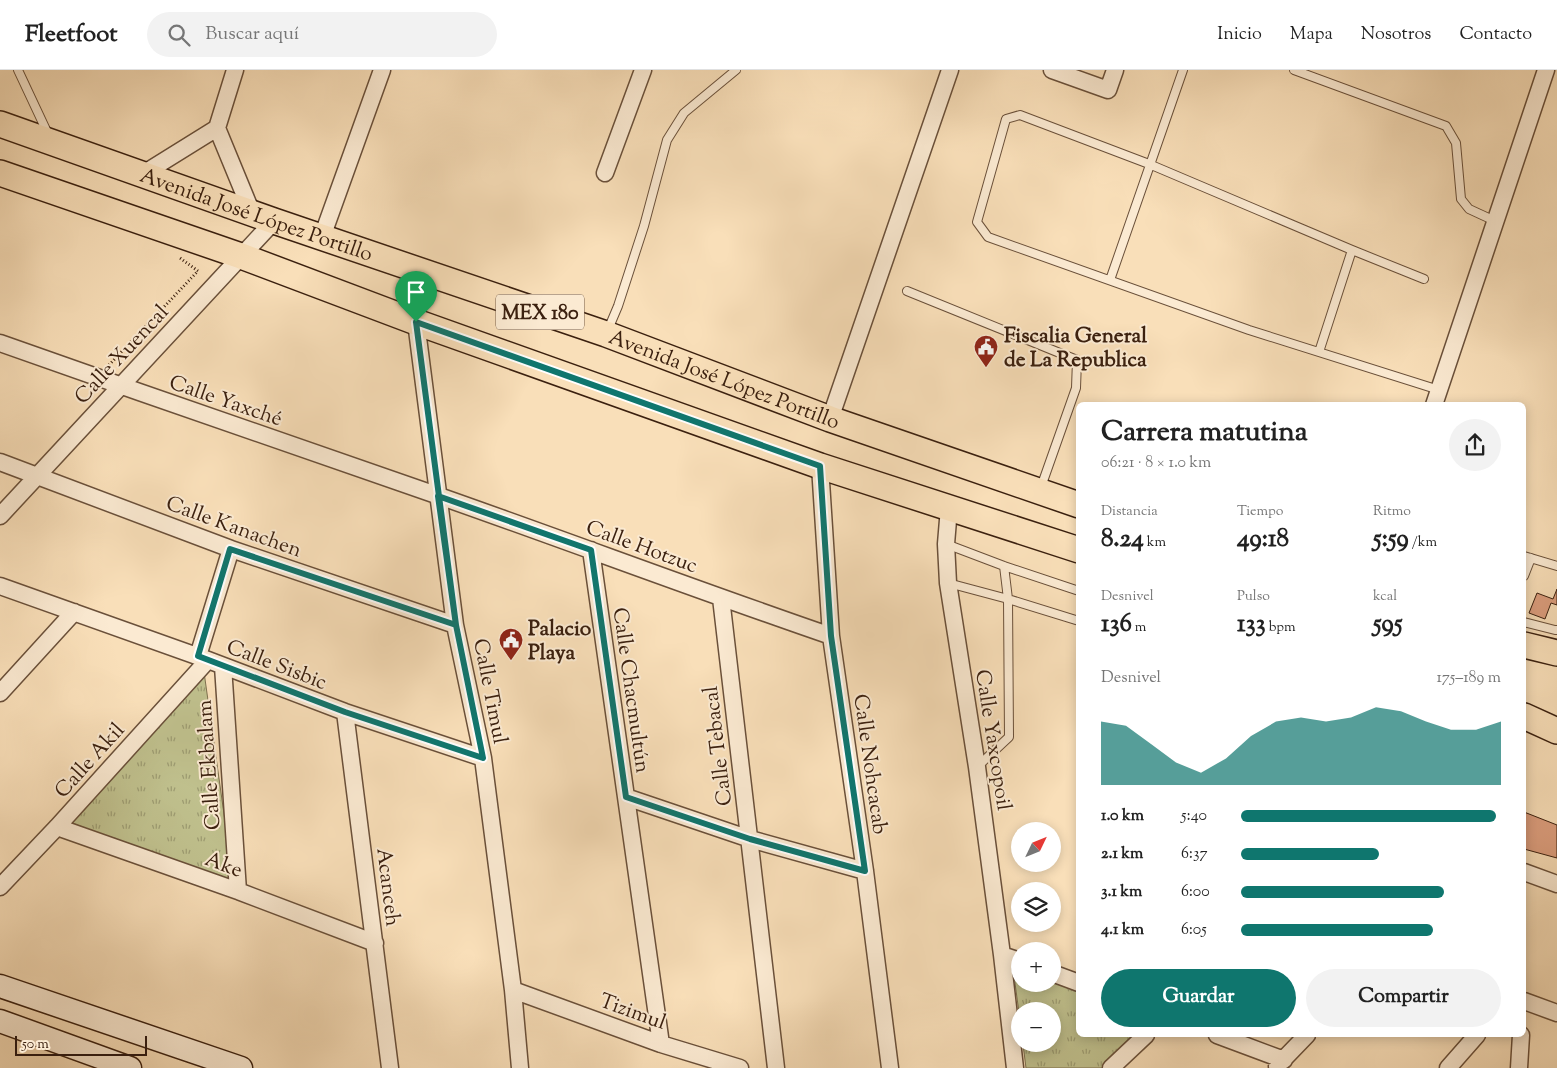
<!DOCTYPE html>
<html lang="es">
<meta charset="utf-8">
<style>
body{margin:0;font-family:"Sorts Mill Goudy",serif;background:#f2f2f2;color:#222;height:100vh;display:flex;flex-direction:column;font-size:19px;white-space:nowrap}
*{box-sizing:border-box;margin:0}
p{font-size:16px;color:#767676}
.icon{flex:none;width:28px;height:28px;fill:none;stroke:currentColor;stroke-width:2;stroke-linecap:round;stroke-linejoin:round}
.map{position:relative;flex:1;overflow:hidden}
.sheet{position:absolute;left:1076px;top:332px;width:450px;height:635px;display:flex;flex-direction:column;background:#fff;border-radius:8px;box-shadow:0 2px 12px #0003}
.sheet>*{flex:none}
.needle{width:32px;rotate:47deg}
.fabs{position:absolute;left:1011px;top:752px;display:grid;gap:10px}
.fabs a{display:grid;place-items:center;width:50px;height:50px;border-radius:50%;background:#fff;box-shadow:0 2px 12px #0003;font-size:25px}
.scale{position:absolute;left:15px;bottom:12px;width:132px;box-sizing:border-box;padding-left:5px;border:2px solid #3b200f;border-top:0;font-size:14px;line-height:18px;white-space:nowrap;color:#3b200f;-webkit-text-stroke:4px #fbead2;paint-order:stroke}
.pin{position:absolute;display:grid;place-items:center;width:42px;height:42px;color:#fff;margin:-51px -21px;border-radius:50% 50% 50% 0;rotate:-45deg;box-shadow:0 0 5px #0007}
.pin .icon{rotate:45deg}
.round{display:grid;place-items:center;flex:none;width:52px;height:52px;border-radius:26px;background:#f2f2f2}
.headline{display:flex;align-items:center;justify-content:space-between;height:85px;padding:0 25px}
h1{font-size:28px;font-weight:700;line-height:38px}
.metrics{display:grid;grid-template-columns:repeat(3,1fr);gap:8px;height:85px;padding:5px 25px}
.metrics div{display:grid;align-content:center}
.metrics b{font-size:25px;font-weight:700}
.metrics small{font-size:14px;font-weight:400}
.metrics p{font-size:14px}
.chart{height:140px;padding:10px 25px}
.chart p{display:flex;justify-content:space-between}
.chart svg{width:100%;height:90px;margin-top:5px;fill:#0f766e;opacity:.7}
.cta{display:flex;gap:10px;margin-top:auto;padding:10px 25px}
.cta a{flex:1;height:58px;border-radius:30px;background:#0f766e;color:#fff;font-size:20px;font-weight:700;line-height:58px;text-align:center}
.cta a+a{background:#f2f2f2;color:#222}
ul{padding:0 25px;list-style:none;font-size:16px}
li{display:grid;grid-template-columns:80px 60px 1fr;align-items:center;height:38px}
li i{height:12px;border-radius:6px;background:#0f766e}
header{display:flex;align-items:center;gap:30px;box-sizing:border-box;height:70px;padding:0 25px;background:#fff;border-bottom:1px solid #e0e0e0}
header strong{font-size:24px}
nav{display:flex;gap:28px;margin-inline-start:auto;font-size:18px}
.search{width:350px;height:45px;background:#f2f2f2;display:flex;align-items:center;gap:12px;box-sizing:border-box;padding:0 18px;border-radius:28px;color:#767676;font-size:19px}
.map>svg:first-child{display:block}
.grass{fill:url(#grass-tufts);stroke:#7e704e}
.building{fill:#dc9e7e;stroke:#3b200f}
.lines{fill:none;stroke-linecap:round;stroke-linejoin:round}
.lane-casing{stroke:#6a503a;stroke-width:10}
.street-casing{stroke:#6a503a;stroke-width:19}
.secondary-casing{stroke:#3b200f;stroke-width:25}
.primary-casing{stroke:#3b200f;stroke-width:28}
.path{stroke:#3b200f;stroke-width:3;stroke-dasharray:1 2.5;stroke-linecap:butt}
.lane{stroke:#fbead2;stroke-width:8}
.street{stroke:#fbead2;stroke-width:16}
.secondary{stroke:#fbead2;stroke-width:22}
.primary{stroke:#f9dfb9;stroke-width:25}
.route-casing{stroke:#fff;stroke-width:10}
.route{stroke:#0f766e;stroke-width:6}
.labels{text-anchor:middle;stroke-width:4;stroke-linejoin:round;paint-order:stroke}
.shield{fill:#fbead2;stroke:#755d4a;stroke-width:1}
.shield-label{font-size:20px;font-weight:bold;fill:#3b200f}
.street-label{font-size:21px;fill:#3b200f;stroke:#fbead2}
.poi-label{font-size:21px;font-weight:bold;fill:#3b200f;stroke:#fbead2;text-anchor:start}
</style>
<header>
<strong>Fleetfoot</strong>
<div class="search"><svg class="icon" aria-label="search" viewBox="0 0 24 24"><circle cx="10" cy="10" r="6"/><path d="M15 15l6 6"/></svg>Buscar aquí</div>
<nav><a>Inicio</a><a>Mapa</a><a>Nosotros</a><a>Contacto</a></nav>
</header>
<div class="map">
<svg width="1557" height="998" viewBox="0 0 1557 998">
<defs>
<pattern id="grass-tufts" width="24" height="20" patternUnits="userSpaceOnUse" patternTransform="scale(1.25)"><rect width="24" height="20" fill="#c0c18e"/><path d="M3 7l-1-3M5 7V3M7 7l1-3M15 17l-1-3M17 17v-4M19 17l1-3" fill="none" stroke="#9d9c72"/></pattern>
</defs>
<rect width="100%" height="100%" fill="#f9dfb9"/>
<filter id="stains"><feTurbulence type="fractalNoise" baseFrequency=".004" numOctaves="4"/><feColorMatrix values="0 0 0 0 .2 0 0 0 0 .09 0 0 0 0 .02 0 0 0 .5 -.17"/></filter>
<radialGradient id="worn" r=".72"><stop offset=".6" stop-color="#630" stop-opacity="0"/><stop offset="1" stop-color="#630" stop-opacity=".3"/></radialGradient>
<path class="grass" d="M204 602 234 815 72 753Z
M1012 891 1020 894V914H1052L1053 910 1079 922V965H1137L1103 998H1026L1023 974H1052V941H1020V950Z"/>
<path class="building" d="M1557 519V535L1551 533 1545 549 1529 543 1537 523 1553 529Z
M1524 742 1557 755V788L1524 779Z"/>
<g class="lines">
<defs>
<path id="lane" d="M18 0 48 64
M1294 0 1446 56 1456 73 1461 129 1469 139 1495 151
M1424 209 1352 180 1149 94 1020 45 1006 49 977 152 988 167 1249 260 1439 320
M1110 210 1183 0
M907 221 1077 290 1076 318 1041 417
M607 262 618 236 644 156 667 70 684 43 736 0
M1319 282 1352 180
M946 474 1004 496 1079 521
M1524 486 1557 496
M1004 496 1008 529 1079 551
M1524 506 1531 488
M948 513 1008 529 1009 667 977 697
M1524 552 1555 560H1557"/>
<path id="street" d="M235 0 217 58 252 143
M1052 0 1108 20 1115 0
M605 103 643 0
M143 104 217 58
M322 167 382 0
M416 252 455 555 483 688 513 920 520 998
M0 273C146 325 293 375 439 426 570 472 700 521 831 566
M1434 335 1546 0
M830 349 950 0
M0 392 231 479 455 555
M820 396 831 566 865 801 890 998
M949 438 946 474 948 513 977 697 1002 885 1015 998
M0 446 274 151
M591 480 661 974
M0 516 208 590 345 642 483 688
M721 528 776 998
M198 586 231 479
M223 596 238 821
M0 623 74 542
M345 642 390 998
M626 727 750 769 865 801
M57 757 238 821 375 873
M1524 802 1557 814
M0 817 57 757 208 590
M1002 885 1020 891
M1052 903 1079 913
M513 920 661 974 740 998
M1524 931 1557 943
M1217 965 1284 990
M1277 996 1307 965
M1111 998 1146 965
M1448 998 1477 965
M1519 998 1521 965"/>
<path id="secondary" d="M0 916 241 998
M0 951 130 998"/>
<g id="primary">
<path id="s1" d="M0 54 274 151 606 264 830 349 1079 435"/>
<path d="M0 103 241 186 416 252 820 396 1079 480"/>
<path d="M1524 575 1557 583"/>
<path d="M1524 646 1557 661"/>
</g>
</defs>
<use href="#lane" class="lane-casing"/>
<use href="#street" class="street-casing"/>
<use href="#secondary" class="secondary-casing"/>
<use href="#primary" class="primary-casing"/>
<path class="path" d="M109 295 198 201 180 188"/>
<use href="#lane" class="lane"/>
<use href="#street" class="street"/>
<use href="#secondary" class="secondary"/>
<use href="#primary" class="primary"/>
</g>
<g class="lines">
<defs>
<path id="route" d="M416 252 456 555 230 479 198 586 345 642 483 688 456 555 438 426 591 480 626 727 750 769 865 801 831 566 820 396 416 252"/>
</defs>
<use href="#route" class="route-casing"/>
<use href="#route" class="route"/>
</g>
<defs>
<symbol id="civic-pin" viewBox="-11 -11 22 30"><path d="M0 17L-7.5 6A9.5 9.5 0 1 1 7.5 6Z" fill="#8f2418" stroke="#fbead2"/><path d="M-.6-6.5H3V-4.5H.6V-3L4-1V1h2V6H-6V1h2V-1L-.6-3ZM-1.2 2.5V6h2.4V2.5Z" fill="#fff"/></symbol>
</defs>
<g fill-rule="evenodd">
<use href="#civic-pin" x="972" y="263" width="28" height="38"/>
<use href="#civic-pin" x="497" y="556" width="28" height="38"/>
</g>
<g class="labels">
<rect class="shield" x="496" y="224.5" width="88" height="35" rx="4"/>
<g class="shield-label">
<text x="540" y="249">MEX 180</text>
</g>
<g class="street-label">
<text dy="7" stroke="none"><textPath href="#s1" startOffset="272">Avenida José López Portillo</textPath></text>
<text transform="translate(121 284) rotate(-47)" y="7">Calle Xuencal</text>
<text dy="7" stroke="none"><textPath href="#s1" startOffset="768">Avenida José López Portillo</textPath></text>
<text transform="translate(226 330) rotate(19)" y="7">Calle Yaxché</text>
<text transform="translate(234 456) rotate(20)" y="7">Calle Kanachen</text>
<text transform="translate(642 476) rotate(20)" y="7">Calle Hotzuc</text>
<text transform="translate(277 594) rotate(21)" y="7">Calle Sisbic</text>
<text transform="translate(632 620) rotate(82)" y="7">Calle Chacmultún</text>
<text transform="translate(491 621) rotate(79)" y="7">Calle Timul</text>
<text transform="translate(994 670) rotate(81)" y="7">Calle Yaxcopoil</text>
<text transform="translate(717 676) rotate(-97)" y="7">Calle Tebacal</text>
<text transform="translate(89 690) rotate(-48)" y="7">Calle Akil</text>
<text transform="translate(871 694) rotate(82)" y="7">Calle Nohcacab</text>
<text transform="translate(208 695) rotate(-94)" y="7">Calle Ekbalam</text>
<text transform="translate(224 794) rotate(20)" y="7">Ake</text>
<text transform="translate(389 817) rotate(83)" y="7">Acanceh</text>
<text transform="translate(633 941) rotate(20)" y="7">Tizimul</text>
</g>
<g class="poi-label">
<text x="1004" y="272">Fiscalia General<tspan x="1004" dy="24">de La Republica</tspan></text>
<text x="528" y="565">Palacio<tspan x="528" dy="24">Playa</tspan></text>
</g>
</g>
<rect width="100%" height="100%" filter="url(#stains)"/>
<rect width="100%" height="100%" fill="url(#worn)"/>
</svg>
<div class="fabs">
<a><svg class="needle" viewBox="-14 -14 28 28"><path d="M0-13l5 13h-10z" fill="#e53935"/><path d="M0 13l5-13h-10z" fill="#767676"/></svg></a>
<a><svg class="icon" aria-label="layers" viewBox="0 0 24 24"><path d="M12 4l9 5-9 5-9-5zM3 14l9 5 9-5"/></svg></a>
<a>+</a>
<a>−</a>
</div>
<div class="scale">50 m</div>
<div class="pin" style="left:416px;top:252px;background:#1e9e55"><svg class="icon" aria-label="arrive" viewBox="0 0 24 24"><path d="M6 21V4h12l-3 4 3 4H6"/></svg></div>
<section class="sheet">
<div class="headline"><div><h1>Carrera matutina</h1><p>06:21 · 8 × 1.0 km</p></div><a class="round"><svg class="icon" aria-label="share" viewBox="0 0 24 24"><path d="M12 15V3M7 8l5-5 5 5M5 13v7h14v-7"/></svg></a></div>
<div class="metrics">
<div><p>Distancia</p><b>8.24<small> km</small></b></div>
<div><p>Tiempo</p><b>49:18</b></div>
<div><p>Ritmo</p><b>5:59<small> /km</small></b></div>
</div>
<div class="metrics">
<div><p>Desnivel</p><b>136<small> m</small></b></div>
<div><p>Pulso</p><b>133<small> bpm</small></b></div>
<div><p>kcal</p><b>595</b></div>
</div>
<div class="chart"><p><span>Desnivel</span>175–189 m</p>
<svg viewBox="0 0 160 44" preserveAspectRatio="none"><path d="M0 44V13L10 15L20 24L30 33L40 38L50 31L60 20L70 13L80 11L90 13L100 11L110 6L120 8L130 13L140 17L150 17L160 13V44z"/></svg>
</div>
<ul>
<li><b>1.0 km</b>5:40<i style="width:98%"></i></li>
<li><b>2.1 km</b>6:37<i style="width:53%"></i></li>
<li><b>3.1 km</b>6:00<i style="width:78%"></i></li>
<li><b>4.1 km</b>6:05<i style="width:74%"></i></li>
</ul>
<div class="cta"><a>Guardar</a><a>Compartir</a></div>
</section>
</div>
